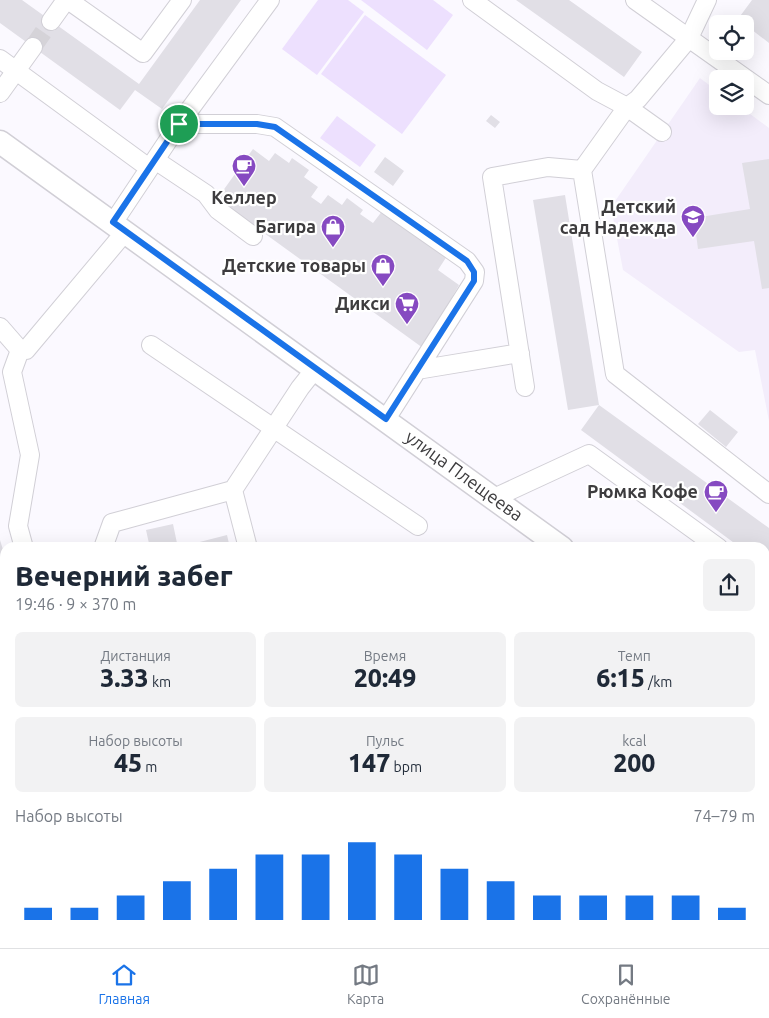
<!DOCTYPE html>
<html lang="ru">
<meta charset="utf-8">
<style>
body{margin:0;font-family:Ubuntu,sans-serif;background:#f2f2f3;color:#1f2937;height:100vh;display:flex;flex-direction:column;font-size:19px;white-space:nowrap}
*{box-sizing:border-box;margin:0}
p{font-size:16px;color:#747a83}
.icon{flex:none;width:28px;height:28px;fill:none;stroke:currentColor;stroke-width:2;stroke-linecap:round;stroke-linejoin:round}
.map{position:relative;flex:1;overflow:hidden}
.side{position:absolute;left:0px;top:542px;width:770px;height:406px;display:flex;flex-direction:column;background:#fff;border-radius:15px 15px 0 0;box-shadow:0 5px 20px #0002}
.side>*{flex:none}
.fabs{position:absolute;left:709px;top:15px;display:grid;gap:10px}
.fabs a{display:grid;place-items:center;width:45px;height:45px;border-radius:8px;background:#fff;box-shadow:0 5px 20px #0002;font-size:25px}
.pin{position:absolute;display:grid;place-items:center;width:42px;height:42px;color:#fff;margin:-21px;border:2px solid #fff;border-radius:50%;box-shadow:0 1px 5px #0007}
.round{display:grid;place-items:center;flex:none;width:52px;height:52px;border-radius:8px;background:#f2f2f3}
.headline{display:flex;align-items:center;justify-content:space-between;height:85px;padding:0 15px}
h1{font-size:28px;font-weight:800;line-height:38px}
.stats{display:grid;grid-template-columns:repeat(3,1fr);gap:8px;height:85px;padding:5px 15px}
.stats div{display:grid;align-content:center;border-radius:8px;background:#f2f2f3;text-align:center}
.stats b{font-size:25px;font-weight:800}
.stats small{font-size:14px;font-weight:400}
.stats p{font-size:14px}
.chart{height:140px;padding:10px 15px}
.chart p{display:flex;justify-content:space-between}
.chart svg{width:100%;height:90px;margin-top:5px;stroke:#1a73e8;stroke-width:6}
.menu{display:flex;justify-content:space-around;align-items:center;height:70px;border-top:1px solid #e0e1e3;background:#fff;font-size:14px;color:#747a83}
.menu a{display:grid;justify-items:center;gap:2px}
.menu .on{color:#1a73e8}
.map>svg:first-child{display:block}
.built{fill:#f3edfb}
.green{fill:#ede0fe}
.building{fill:#e1dfe6}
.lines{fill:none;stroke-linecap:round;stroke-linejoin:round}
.minor-tunnel{stroke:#d5d3d8;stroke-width:18;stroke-dasharray:18 9;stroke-linecap:butt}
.minor-casing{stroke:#d1cfd6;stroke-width:20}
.major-casing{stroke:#d1cfd6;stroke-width:25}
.minor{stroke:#fff;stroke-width:18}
.major{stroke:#fff;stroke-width:22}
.route-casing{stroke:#fff;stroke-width:10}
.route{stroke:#1a73e8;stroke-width:6}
.labels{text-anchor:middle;stroke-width:4.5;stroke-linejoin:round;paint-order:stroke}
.poi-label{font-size:18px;font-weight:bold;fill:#3d3c3e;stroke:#fff;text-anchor:end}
.street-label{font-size:18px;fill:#3d3c3e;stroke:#fff}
</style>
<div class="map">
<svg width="769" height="948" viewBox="0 0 769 948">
<rect width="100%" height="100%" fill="#fbf9ff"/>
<path class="built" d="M700 78 717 91 718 106H739L769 128V421L755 350 739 352 623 270 611 207Z
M235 944H443L444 948H233Z"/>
<path class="green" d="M318 0H348L364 12 317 75 282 49Z
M361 0H433L453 15 427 50Z
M365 15 446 75 402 134 321 74Z
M337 116 376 145 360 167 320 138Z"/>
<path class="building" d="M0 0H22L139 84 200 0H241L162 109 135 90 120 110 0 23Z
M516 0H569L642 52 624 77Z
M752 0H769V43L738 19Z
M491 115 500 122 495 128 486 121Z
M253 149 269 161 275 153 289 163 292 158 309 170 304 177 318 187 311 197 321 204 328 195 342 205 347 198 363 210 360 214 373 223 383 210 447 256 438 270 459 285 423 348 217 199Z
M385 157 404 171 393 186 374 172Z
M769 159V288L762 289 754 241 698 249 694 218 750 209 742 163Z
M565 195 599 405 568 410 533 200Z
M599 405 769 528V568L765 565V548H741L581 430Z
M710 410 738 432 726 447 698 424Z
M173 524 178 548H150L146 530Z
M227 535 230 548H180V547Z
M0 540 5 556 4 682 0 666Z
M71 944H104L105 948H72Z
M502 944H526L528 948H503Z
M739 944H761L762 948H731Z"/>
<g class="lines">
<path class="minor-tunnel" d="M33 47 51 21"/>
<defs>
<path id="minor" d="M68 0 143 53 182 0
M472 0 597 91 627 107 662 132
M635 0 769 95
M707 0 689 38 638 99 627 107 582 170 615 374 769 494
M51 21 66 0
M0 59 149 168
M0 93 33 47
M179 124H257L275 127 467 261 475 272 474 281 386 419
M155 160 206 194 218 210 253 236
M113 223 179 124 270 0
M0 327 20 350
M151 345 418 526
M417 370 520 353
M525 387 492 177 548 167 582 170
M233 490 248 548
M494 498 589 454 719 548
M24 548 18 526 30 455 12 372 20 350H26L125 232
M103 548 112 523 233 490 300 388 315 369
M765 580 769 583
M765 613 769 607
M0 785 5 803
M0 825 5 827
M765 858 769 861
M765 904 769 902
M44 944 45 948
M482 944 483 948
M576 944 577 948
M681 944 682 948
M151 948 161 944"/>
<path id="major" d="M0 142 562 548
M765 692 769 695"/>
</defs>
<use href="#minor" class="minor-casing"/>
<use href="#major" class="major-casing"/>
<use href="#minor" class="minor"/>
<use href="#major" class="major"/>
</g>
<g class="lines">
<defs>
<path id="route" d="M179 124H257L275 127 467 261 474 272V281L386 419 113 222Z"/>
</defs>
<use href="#route" class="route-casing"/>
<use href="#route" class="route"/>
</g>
<defs>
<symbol id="cafe-pin" viewBox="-11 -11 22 30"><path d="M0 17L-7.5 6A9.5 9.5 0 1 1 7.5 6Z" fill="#864ac1" stroke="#fff"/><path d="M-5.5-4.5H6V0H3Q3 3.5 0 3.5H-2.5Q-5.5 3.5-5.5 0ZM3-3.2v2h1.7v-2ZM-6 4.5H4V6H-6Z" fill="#fff"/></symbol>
<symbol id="school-pin" viewBox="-11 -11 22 30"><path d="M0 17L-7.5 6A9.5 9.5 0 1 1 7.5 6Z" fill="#864ac1" stroke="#fff"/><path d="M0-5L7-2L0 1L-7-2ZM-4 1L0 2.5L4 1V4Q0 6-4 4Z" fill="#fff"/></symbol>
<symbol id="shop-pin" viewBox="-11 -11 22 30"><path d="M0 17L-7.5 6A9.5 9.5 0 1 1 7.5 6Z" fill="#864ac1" stroke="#fff"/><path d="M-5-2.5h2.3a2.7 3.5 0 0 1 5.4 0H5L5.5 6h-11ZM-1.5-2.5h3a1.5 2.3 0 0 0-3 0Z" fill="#fff"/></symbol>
<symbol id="supermarket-pin" viewBox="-11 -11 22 30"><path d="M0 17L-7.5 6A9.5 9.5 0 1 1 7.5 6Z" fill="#864ac1" stroke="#fff"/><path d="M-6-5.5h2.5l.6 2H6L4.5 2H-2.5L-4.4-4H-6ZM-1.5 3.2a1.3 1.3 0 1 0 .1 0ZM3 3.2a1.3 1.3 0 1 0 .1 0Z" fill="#fff"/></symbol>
</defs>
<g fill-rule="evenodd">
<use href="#cafe-pin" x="230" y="152" width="28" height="38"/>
<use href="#school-pin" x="679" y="203" width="28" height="38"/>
<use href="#shop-pin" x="319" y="213" width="28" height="38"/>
<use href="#shop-pin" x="369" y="252" width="28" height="38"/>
<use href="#supermarket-pin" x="393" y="290" width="28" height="38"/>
<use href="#cafe-pin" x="702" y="478" width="28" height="38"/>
</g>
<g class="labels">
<g class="poi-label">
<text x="244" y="204" text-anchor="middle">Келлер</text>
<text x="676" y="213">Детский<tspan x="676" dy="21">сад Надежда</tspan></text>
<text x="316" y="233">Багира</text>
<text x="366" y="272">Детские товары</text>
<text x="390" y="310">Дикси</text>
<text x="698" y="498">Рюмка Кофе</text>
</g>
<g class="street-label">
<text transform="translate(464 476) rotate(36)" y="6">улица Плещеева</text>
</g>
</g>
</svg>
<div class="fabs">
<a><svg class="icon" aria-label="locate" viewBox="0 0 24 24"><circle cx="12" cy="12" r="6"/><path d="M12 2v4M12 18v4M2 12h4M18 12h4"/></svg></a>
<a><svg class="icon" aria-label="layers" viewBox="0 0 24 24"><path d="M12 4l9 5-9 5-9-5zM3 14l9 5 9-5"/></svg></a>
</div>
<div class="pin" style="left:179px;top:124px;background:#1e9e55"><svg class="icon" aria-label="arrive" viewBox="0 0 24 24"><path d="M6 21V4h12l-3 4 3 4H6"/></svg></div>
<section class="side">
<div class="headline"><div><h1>Вечерний забег</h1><p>19:46 · 9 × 370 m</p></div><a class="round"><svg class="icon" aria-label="share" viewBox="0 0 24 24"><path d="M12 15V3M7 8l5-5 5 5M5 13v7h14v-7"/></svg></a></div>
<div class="stats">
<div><p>Дистанция</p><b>3.33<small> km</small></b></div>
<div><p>Время</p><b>20:49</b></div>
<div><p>Темп</p><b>6:15<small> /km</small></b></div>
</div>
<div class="stats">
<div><p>Набор высоты</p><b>45<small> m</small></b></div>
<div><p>Пульс</p><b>147<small> bpm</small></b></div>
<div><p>kcal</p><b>200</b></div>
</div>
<div class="chart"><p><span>Набор высоты</span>74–79 m</p>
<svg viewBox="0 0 160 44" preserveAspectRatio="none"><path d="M5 44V38M15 44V38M25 44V32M35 44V25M45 44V19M55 44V12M65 44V12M75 44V6M85 44V12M95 44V19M105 44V25M115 44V32M125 44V32M135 44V32M145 44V32M155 44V38"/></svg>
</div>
</section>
</div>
<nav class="menu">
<a class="on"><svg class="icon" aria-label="home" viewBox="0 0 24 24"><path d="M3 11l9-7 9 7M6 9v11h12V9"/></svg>Главная</a>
<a><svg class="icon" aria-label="map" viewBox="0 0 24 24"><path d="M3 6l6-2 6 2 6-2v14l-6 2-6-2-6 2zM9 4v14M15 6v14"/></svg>Карта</a>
<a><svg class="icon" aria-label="saved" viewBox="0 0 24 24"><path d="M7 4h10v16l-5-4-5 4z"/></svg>Сохранённые</a>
</nav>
